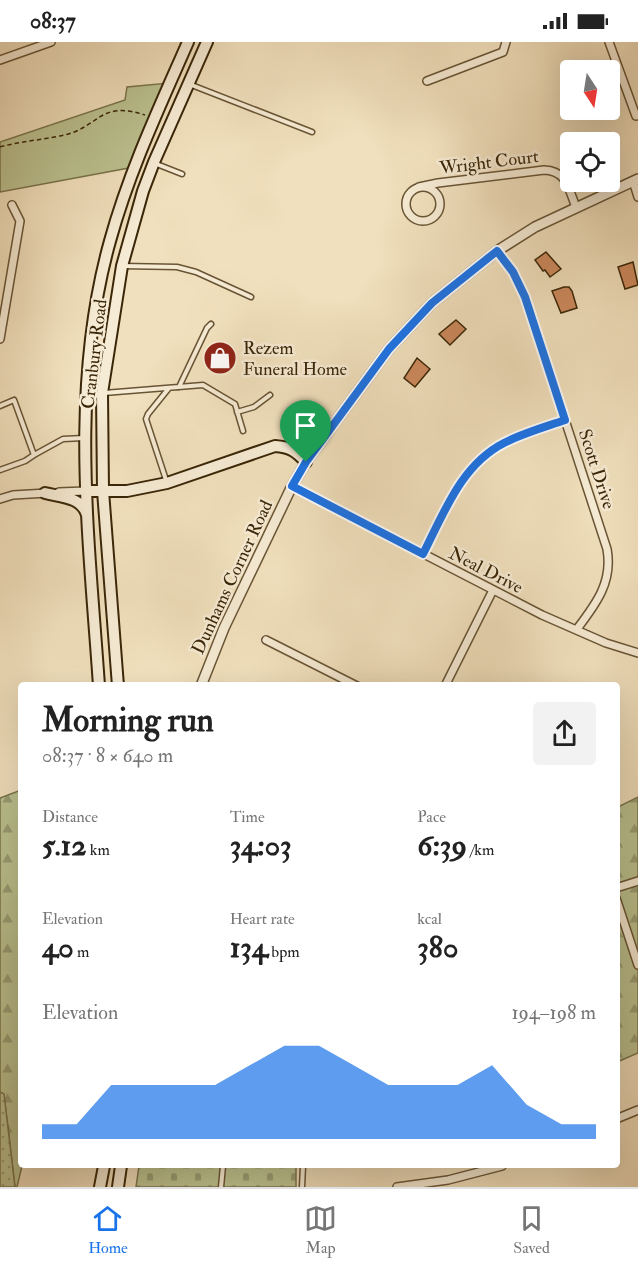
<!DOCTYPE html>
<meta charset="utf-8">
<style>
body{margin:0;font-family:"IM FELL Double Pica",serif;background:#f2f2f2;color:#222;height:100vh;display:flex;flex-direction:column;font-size:22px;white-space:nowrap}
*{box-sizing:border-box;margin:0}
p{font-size:20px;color:#767676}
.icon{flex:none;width:33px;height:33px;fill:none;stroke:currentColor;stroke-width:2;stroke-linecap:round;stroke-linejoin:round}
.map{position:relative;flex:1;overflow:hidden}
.side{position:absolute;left:18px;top:640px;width:602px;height:486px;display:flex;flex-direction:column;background:#fff;border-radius:6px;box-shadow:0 6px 24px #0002}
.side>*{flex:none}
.needle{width:39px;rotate:168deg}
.controls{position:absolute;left:560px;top:18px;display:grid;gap:12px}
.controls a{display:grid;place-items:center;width:60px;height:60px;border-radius:6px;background:#fff;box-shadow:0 6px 24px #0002;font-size:30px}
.pin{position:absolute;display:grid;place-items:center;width:51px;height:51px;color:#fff;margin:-62px -26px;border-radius:50% 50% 50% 0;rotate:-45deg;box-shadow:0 0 6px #0007}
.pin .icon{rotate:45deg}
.round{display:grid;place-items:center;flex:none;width:63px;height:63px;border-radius:6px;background:#f2f2f2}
.headline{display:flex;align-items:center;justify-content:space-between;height:102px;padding:0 24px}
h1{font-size:33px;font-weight:700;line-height:45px}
.stats{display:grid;grid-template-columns:repeat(3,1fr);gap:9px;height:102px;padding:6px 24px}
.stats div{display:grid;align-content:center}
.stats b{font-size:30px;font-weight:700}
.stats small{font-size:16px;font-weight:400}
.stats p{font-size:16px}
.chart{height:168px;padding:12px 24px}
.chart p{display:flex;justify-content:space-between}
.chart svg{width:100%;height:108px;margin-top:6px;fill:#1a73e8;opacity:.7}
.status{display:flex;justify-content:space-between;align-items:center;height:42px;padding:0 30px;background:#fff;direction:ltr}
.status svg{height:16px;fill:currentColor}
.tabs{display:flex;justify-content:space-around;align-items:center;height:84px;border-top:2px solid #e0e0e0;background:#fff;font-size:16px;color:#767676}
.tabs a{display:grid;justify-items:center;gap:3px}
.tabs .on{color:#1a73e8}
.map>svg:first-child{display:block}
.grass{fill:#bbc290;stroke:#7a744c;stroke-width:1.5}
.forest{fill:url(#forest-firs);stroke:#7a744c;stroke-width:1.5}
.cemetery{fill:url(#cemetery-stones);stroke:#7a744c;stroke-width:1.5}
.park{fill:url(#park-dots);stroke:#7a744c;stroke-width:1.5}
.building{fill:#cc895c;stroke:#3a2608;stroke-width:1.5}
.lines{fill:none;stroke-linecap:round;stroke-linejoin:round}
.service-casing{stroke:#685435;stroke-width:7}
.minor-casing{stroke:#685435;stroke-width:10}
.tertiary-casing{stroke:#685435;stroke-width:12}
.secondary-casing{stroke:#3a2608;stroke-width:14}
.path{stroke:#3a2608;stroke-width:1.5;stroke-dasharray:4.5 3;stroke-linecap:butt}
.service{stroke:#f6ebd4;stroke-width:4}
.minor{stroke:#f6ebd4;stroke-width:7}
.tertiary{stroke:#f6ebd4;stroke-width:9}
.secondary{stroke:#f6ebd4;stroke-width:10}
.route-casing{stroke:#fff;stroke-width:12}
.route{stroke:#1a73e8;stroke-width:8}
.labels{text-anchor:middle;stroke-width:5;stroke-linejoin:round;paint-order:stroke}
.street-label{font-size:18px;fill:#3a2608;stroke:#f6ebd4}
.poi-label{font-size:18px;fill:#3a2608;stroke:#f6ebd4;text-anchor:start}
</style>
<div class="status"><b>08:37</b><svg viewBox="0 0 49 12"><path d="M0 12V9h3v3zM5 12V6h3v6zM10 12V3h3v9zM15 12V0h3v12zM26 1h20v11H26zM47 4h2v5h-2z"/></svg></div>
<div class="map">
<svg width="638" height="1145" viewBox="0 0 638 1145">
<defs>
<pattern id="forest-firs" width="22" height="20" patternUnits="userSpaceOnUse" patternTransform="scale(1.5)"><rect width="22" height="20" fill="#bbc290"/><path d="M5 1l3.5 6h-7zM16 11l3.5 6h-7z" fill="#999d74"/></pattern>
<pattern id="cemetery-stones" width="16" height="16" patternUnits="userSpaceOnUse" patternTransform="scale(1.5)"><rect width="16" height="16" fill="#bbc290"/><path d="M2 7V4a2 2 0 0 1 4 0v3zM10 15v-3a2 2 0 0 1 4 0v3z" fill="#999d74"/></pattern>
<pattern id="park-dots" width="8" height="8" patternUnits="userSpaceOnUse" patternTransform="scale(1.5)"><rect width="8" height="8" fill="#bbc290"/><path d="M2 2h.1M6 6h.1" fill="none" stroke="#999d74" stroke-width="1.8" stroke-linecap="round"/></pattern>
</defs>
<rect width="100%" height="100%" fill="#f1e0bd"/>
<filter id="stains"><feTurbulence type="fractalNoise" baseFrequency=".00333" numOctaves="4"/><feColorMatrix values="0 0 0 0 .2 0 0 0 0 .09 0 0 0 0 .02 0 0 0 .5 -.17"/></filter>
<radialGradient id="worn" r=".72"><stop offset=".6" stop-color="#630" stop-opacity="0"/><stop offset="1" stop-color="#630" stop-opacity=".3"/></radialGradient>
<path class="grass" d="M169 41 134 125 0 150V100L125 58 127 45Z"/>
<path class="forest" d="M21 748 22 1124 17 1145H15L4 1053 0 1050V756Z
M638 755V1011L617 1020 616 766Z"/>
<path class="cemetery" d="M139 1124H296V1145H136Z"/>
<path class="park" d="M0 1050 4 1052 15 1145H0Z"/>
<path class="building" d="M546 210 561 227 550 235 545 228 543 229 535 218Z
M633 220 638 243 625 247 618 225Z
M564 245H569L572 249 577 266 561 271 552 249Z
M456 278 466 287 450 303 439 292Z
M417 316 430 327 415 345 404 336Z"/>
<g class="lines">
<defs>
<path id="service" d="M189 42 312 90
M154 121 182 132
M122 224 177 225 196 230 251 255
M179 345 207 286 211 282
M104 351 203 343 235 362 243 389
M0 364 14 358 34 413 63 397 84 396
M237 370 254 365 270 353
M0 428 25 419 34 413
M167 441 146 377 148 372 169 346
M221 1145 223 1124
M302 1145 303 1124"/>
<path id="minor" d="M609 0 636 74
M0 18 51 0
M427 39 503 10 506 0
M633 139 638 155
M419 145 438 141 544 128C567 129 568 146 576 165
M406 162a17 17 0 1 1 34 0a17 17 0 1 1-34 0Z
M497 209 513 230 525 255 607 507C613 540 596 562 577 587
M0 297 20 179 12 163
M292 444 542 573 606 601 638 611
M59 450 86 449
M0 457 13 453 47 451
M423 512C444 471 461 423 504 401 523 391 545 385 565 378
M266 598 357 644
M445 644 493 548
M616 846 638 839
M616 856 638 923
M616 1077 638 1068
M397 1145 448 1138 502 1124"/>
<path id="tertiary" d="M201 644 224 586 292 444 306 420 389 307 432 261 497 209 535 185 638 137"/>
<path id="secondary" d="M86 449H127L167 441 275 404C290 405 296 409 306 420
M45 451C61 455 82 455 87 473
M99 644C89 496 69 345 110 199 129 130 159 66 188 0
M118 644 103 449 102 351 122 224 143 149 154 120 207 0
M100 1145 104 1124
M118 1145 121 1124"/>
</defs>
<use href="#service" class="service-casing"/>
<use href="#minor" class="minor-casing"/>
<use href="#tertiary" class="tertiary-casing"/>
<use href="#secondary" class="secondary-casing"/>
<path class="path" d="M0 105C21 99 43 98 64 93 100 85 99 58 145 73"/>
<use href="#service" class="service"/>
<use href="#minor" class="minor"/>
<use href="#tertiary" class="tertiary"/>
<use href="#secondary" class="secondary"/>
</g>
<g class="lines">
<defs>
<path id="route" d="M497 209 513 230 525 255 565 378C545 385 523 391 504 401 461 423 444 471 423 512L292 444 306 420 389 307 432 261Z"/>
</defs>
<use href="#route" class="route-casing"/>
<use href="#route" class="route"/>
</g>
<defs>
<symbol id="shop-disc" viewBox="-11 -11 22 22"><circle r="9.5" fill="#8f2418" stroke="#f6ebd4"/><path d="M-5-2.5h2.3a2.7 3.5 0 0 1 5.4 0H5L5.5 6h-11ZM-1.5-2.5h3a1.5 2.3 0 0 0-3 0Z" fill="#fff"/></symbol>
</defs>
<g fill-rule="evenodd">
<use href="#shop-disc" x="201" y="297" width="38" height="38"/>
</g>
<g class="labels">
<g class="street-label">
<text transform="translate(489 120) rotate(-7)" y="6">Wright Court</text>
<text transform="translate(94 312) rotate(-83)" y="6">Cranbury Road</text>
<text transform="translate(597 427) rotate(72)" y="6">Scott Drive</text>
<text transform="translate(486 528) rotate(27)" y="6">Neal Drive</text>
<text transform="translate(232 535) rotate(-65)" y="6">Dunhams Corner Road</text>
</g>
<g class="poi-label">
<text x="243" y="312">Rezem<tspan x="243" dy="21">Funeral Home</tspan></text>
</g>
</g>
<rect width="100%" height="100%" filter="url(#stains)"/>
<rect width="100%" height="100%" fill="url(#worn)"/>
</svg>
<div class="controls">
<a><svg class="needle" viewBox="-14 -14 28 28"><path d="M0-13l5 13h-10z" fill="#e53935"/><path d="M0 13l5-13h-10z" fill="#767676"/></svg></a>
<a><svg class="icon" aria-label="locate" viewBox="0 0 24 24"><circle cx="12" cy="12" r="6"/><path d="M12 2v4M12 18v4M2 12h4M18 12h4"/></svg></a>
</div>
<div class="pin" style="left:306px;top:420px;background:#1e9e55"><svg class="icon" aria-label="arrive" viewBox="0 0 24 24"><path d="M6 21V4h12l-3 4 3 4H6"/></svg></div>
<section class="side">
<div class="headline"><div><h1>Morning run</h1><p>08:37 · 8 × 640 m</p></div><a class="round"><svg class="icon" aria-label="share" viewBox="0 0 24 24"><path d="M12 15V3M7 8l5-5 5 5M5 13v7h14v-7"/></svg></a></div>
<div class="stats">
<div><p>Distance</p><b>5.12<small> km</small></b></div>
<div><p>Time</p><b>34:03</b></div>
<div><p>Pace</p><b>6:39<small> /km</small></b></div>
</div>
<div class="stats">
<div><p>Elevation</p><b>40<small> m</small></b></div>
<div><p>Heart rate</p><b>134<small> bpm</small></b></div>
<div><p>kcal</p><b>380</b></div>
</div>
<div class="chart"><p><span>Elevation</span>194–198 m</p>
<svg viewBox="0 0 160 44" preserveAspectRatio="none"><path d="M0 44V38L10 38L20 22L30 22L40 22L50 22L60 14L70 6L80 6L90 14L100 22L110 22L120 22L130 14L140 30L150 38L160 38V44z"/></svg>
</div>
</section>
</div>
<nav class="tabs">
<a class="on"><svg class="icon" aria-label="home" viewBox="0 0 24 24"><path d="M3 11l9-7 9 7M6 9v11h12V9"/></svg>Home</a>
<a><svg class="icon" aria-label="map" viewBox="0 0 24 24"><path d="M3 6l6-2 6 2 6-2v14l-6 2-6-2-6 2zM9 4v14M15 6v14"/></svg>Map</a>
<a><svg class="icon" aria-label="saved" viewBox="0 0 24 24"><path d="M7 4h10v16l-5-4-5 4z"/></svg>Saved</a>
</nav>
